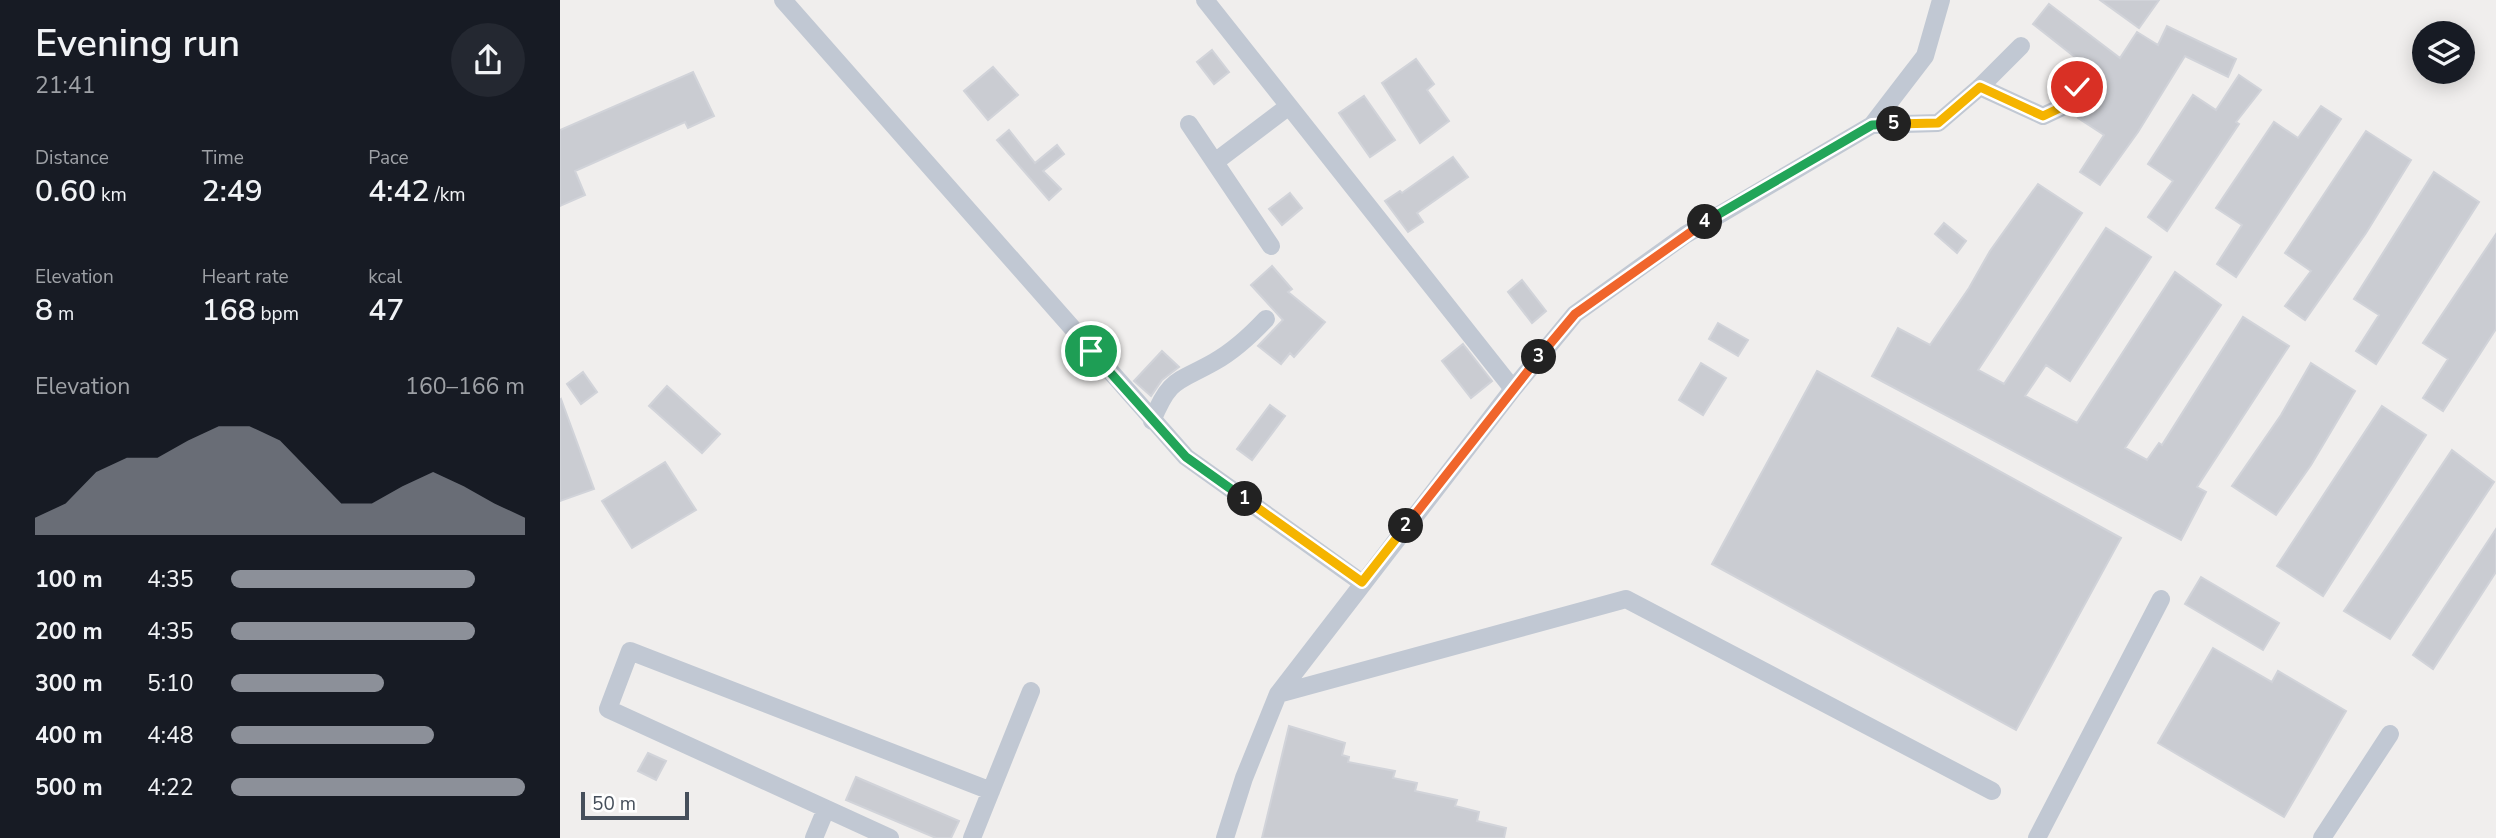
<!DOCTYPE html>
<meta charset="utf-8">
<style>
body{margin:0;font-family:"Nunito Sans",sans-serif;background:#242831;color:#f1f3f6;height:100vh;display:flex;flex-direction:column;font-size:26px;white-space:nowrap}
*{box-sizing:border-box;margin:0}
p{font-size:23px;color:#9ea1a6}
.icon{flex:none;width:38px;height:38px;fill:none;stroke:currentColor;stroke-width:2;stroke-linecap:round;stroke-linejoin:round}
.map{position:relative;flex:1;overflow:hidden}
.side{display:flex;flex-direction:column;background:#171b24;width:560px}
.side>*{flex:none}
.buttons{position:absolute;left:1852px;top:21px;display:grid;gap:14px}
.buttons a{display:grid;place-items:center;width:63px;height:63px;border-radius:50%;background:#171b24;box-shadow:0 4px 18px #0003;font-size:35px}
.scale{position:absolute;left:21px;bottom:18px;width:108px;box-sizing:border-box;padding-left:7px;border:4px solid #464f5b;border-top:0;font-size:19px;line-height:24px;white-space:nowrap;color:#464f5b;-webkit-text-stroke:5px #fff;paint-order:stroke}
.pin{position:absolute;display:grid;place-items:center;width:60px;height:60px;color:#fff;margin:-30px;border:4px solid #fff;border-radius:50%;box-shadow:0 2px 7px #0007}
.km{position:absolute;width:35px;height:35px;margin:-18px;border-radius:50%;background:#222;color:#fff;font-size:19px;line-height:35px;text-align:center}
.round{display:grid;place-items:center;flex:none;width:74px;height:74px;border-radius:37px;background:#242831}
.summary{display:flex;align-items:center;justify-content:space-between;height:119px;padding:0 35px}
h1{font-size:38px;font-weight:600;line-height:52px}
.metrics{display:grid;grid-template-columns:repeat(3,1fr);gap:10px;height:119px;padding:7px 35px}
.metrics div{display:grid;align-content:center}
.metrics b{font-size:30px;font-weight:600}
.metrics small{font-size:19px;font-weight:400}
.metrics p{font-size:19px}
.chart{height:196px;padding:14px 35px}
.chart p{display:flex;justify-content:space-between}
.chart svg{width:100%;height:126px;margin-top:7px;fill:#8c9099;opacity:.7}
ul{padding:0 35px;list-style:none;font-size:23px}
li{display:grid;grid-template-columns:112px 84px 1fr;align-items:center;height:52px}
li i{height:18px;border-radius:9px;background:#8c9099}
main{display:flex;flex:1;min-height:0}
.map>svg:first-child{display:block}
.building{fill:#caccd2;stroke:#d1d3d9;stroke-width:2}
.lines{fill:none;stroke-linecap:round;stroke-linejoin:round}
.minor{stroke:#c1c8d3;stroke-width:18}
.split-1-casing{stroke:#fff;stroke-width:14}
.split-2-casing{stroke:#fff;stroke-width:14}
.split-3-casing{stroke:#fff;stroke-width:14}
.split-4-casing{stroke:#fff;stroke-width:14}
.split-5-casing{stroke:#fff;stroke-width:14}
.split-6-casing{stroke:#fff;stroke-width:14}
.split-1{stroke:#22a559;stroke-width:9}
.split-2{stroke:#f5b400;stroke-width:9}
.split-3{stroke:#f0652b;stroke-width:9}
.split-4{stroke:#f0652b;stroke-width:9}
.split-5{stroke:#22a559;stroke-width:9}
.split-6{stroke:#f5b400;stroke-width:9}
</style>
<main>
<section class="side">
<div class="summary"><div><h1>Evening run</h1><p>21:41</p></div><a class="round"><svg class="icon" aria-label="share" viewBox="0 0 24 24"><path d="M12 15V3M7 8l5-5 5 5M5 13v7h14v-7"/></svg></a></div>
<div class="metrics">
<div><p>Distance</p><b>0.60<small> km</small></b></div>
<div><p>Time</p><b>2:49</b></div>
<div><p>Pace</p><b>4:42<small> /km</small></b></div>
</div>
<div class="metrics">
<div><p>Elevation</p><b>8<small> m</small></b></div>
<div><p>Heart rate</p><b>168<small> bpm</small></b></div>
<div><p>kcal</p><b>47</b></div>
</div>
<div class="chart"><p><span>Elevation</span>160–166 m</p>
<svg viewBox="0 0 160 44" preserveAspectRatio="none"><path d="M0 44V38L10 33L20 22L30 17L40 17L50 11L60 6L70 6L80 11L90 22L100 33L110 33L120 27L130 22L140 27L150 33L160 38V44z"/></svg>
</div>
<ul>
<li><b>100 m</b>4:35<i style="width:83%"></i></li>
<li><b>200 m</b>4:35<i style="width:83%"></i></li>
<li><b>300 m</b>5:10<i style="width:52%"></i></li>
<li><b>400 m</b>4:48<i style="width:69%"></i></li>
<li><b>500 m</b>4:22<i style="width:100%"></i></li>
</ul>
</section>
<div class="map">
<svg width="1936" height="838" viewBox="0 0 1936 838">
<rect width="100%" height="100%" fill="#f0eeed"/>
<path class="building" d="M1540 0H1599L1579 28Z
M1489 4 1560 58 1577 32 1598 45 1607 26 1676 59 1668 77 1625 56 1578 132 1540 185 1520 172 1544 135 1518 118 1544 80 1473 24Z
M652 50 669 72 654 84 637 62Z
M856 59 874 84 867 90 889 121 860 143 822 83Z
M433 67 458 95 428 120 404 91Z
M133 72 154 116 128 128 125 122 15 171 25 195 0 206V130Z
M1679 75 1701 90 1676 122 1679 124 1607 231 1588 217 1613 181 1588 164 1633 95 1656 110Z
M804 96 835 140 810 157 779 113Z
M1761 106 1781 119 1676 277 1657 264 1682 225 1656 208 1714 122 1738 138Z
M449 130 475 163 497 145 504 154 483 171 501 189 489 200 437 140Z
M1806 131 1851 160 1806 233 1745 320 1725 306 1751 271 1725 253Z
M893 157 908 177 857 213 863 222 848 232 825 201 840 191 842 193Z
M1874 172 1919 202 1816 364 1796 351 1819 315 1794 299Z
M1478 184 1522 213 1418 370 1444 384 1546 228 1591 257 1510 381 1486 365 1465 396 1517 423 1615 272 1661 305 1565 448 1587 460 1599 443 1602 445 1683 317 1729 346 1637 487 1646 492 1621 540 1312 376 1338 328 1370 345 1409 288 1430 251Z
M730 193 742 208 722 225 709 209Z
M1384 223 1406 241 1397 253 1375 234Z
M1936 234V329L1883 411 1863 398 1888 359 1863 343Z
M712 266 732 289 728 292 765 322 734 357 730 353 721 364 698 346 723 320 691 285Z
M962 280 986 311 972 323 948 292Z
M1158 323 1188 340 1178 356 1149 339Z
M903 344 932 381 911 398 882 361Z
M602 351 619 367 602 380 591 396 574 381Z
M1141 363 1166 378 1143 415 1119 400Z
M1751 363 1795 391 1751 465 1716 515 1672 486 1721 415Z
M1257 371 1561 538 1456 730 1152 564Z
M23 372 37 392 21 404 7 384Z
M107 386 160 434 142 453 89 406Z
M1 399 34 489 0 501V400Z
M710 405 725 416 692 460 677 449Z
M1822 406 1866 435 1763 596 1717 566Z
M1892 450 1934 482 1830 639 1784 611Z
M105 462 136 510 72 548 42 501Z
M1936 529V572L1873 669 1853 655Z
M1641 577 1719 623 1703 650 1625 604Z
M1653 648 1712 682 1718 671 1786 711 1724 817 1598 743Z
M729 726 785 743 782 755 789 757 788 762 835 771 833 778 857 783 855 791 897 800 895 806 919 812 917 821 946 828 944 838H702Z
M88 753 106 761 96 780 78 771Z
M296 777 399 821 391 838H376L286 800Z"/>
<g class="lines">
<path class="minor" d="M223 0 626 457 801 582
M645 0 953 389
M1420 87 1483 116 1519 99 1517 87
M629 124 711 246
M1312 125 1378 123 1420 87 1461 46
M655 162 729 106
M592 421C610 377 617 383 654 362 674 351 690 336 706 319
M718 694 1066 599 1432 791
M254 838 266 809
M330 838 48 709 70 651 431 791
M412 838 471 691
M665 838 684 778 718 694 953 389 1015 314 1125 235 1312 125 1365 56 1381 0
M1477 838 1601 599
M1762 838 1830 734"/>
</g>
<g class="lines">
<defs>
<path id="split-1" d="M531 351 626 457 685 499"/>
<path id="split-2" d="M685 499 802 582 846 526"/>
<path id="split-3" d="M846 526 979 357"/>
<path id="split-4" d="M979 357 1015 314 1145 222"/>
<path id="split-5" d="M1145 222 1312 125 1334 124"/>
<path id="split-6" d="M1334 124 1378 123 1420 87 1483 116 1519 99 1517 87"/>
</defs>
<use href="#split-1" class="split-1-casing"/>
<use href="#split-2" class="split-2-casing"/>
<use href="#split-3" class="split-3-casing"/>
<use href="#split-4" class="split-4-casing"/>
<use href="#split-5" class="split-5-casing"/>
<use href="#split-6" class="split-6-casing"/>
<use href="#split-1" class="split-1"/>
<use href="#split-2" class="split-2"/>
<use href="#split-3" class="split-3"/>
<use href="#split-4" class="split-4"/>
<use href="#split-5" class="split-5"/>
<use href="#split-6" class="split-6"/>
</g>
</svg>
<div class="buttons">
<a><svg class="icon" aria-label="layers" viewBox="0 0 24 24"><path d="M12 4l9 5-9 5-9-5zM3 14l9 5 9-5"/></svg></a>
</div>
<div class="scale">50 m</div>
<div class="pin" style="left:531px;top:351px;background:#1e9e55"><svg class="icon" aria-label="arrive" viewBox="0 0 24 24"><path d="M6 21V4h12l-3 4 3 4H6"/></svg></div>
<div class="pin" style="left:1517px;top:87px;background:#d93025"><svg class="icon" aria-label="check" viewBox="0 0 24 24"><path d="M5 12l5 5 9-10"/></svg></div>
<b class="km" style="left:685px;top:499px">1</b>
<b class="km" style="left:846px;top:526px">2</b>
<b class="km" style="left:979px;top:357px">3</b>
<b class="km" style="left:1145px;top:222px">4</b>
<b class="km" style="left:1334px;top:124px">5</b>
</div>
</main>
